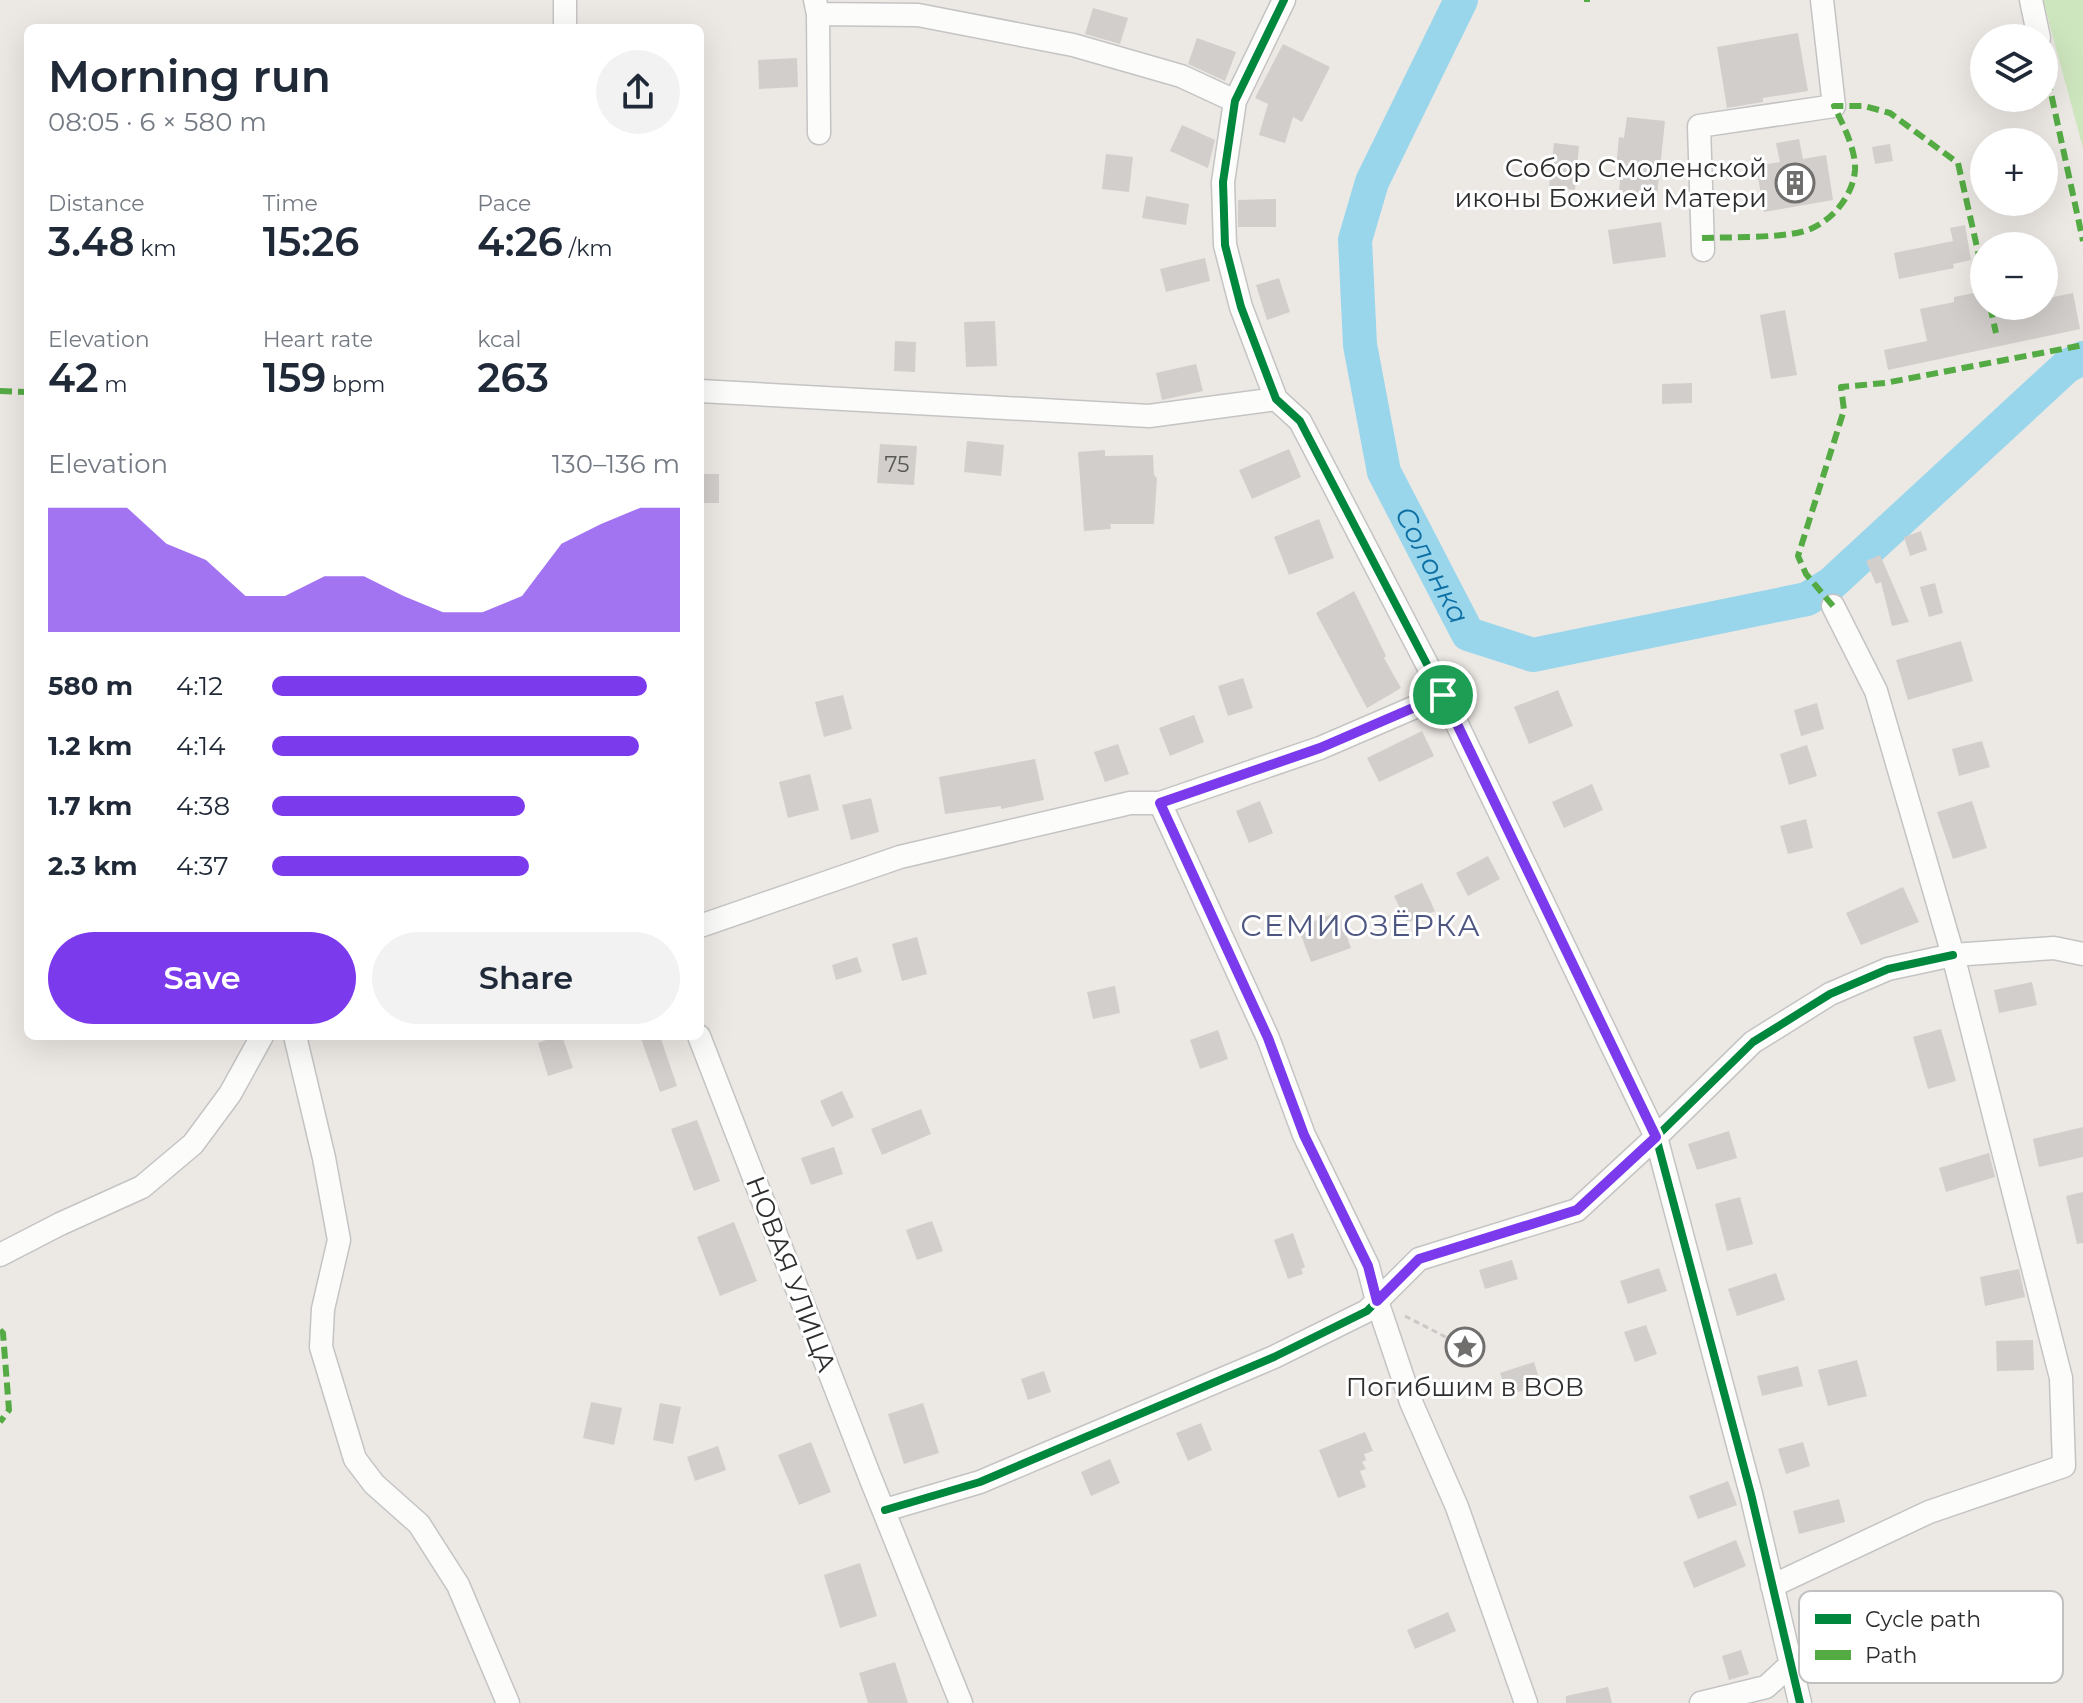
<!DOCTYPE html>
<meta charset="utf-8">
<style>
body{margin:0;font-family:Montserrat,sans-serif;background:#f2f2f3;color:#1f2937;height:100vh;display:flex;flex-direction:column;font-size:30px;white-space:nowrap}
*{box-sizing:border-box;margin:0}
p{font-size:26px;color:#747a83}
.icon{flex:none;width:44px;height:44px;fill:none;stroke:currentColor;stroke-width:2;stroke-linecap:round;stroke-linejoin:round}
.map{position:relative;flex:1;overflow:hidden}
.details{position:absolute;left:24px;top:24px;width:680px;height:1016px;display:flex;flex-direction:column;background:#fff;border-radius:12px;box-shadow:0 8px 32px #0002}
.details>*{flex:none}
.fabs{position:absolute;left:1970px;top:24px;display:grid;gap:16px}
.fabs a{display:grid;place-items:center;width:88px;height:88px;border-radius:50%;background:#fff;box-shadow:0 8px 32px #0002;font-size:40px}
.pin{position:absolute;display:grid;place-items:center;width:68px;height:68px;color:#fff;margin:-34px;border:4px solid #fff;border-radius:50%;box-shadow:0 2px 8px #0007}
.round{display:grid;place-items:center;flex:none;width:84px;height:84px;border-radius:42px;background:#f2f2f3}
.headline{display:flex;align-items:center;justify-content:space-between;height:136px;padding:0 24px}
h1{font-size:44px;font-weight:600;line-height:60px}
.stats{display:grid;grid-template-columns:repeat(3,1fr);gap:12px;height:136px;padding:8px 24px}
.stats div{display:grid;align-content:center}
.stats b{font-size:40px;font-weight:600}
.stats small{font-size:22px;font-weight:400}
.stats p{font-size:22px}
.chart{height:224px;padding:16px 24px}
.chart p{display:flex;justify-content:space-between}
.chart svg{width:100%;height:144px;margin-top:8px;fill:#7c3aed;opacity:.7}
.cta{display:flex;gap:16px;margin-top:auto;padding:16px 24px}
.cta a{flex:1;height:92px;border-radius:48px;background:#7c3aed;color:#fff;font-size:32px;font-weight:600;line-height:92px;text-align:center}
.cta a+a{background:#f2f2f3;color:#1f2937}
ul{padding:0 24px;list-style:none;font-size:26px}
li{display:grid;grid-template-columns:128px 96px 1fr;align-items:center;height:60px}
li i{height:20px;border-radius:10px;background:#7c3aed}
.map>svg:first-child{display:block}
.green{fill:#cee6be}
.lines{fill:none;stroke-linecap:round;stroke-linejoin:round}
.river{stroke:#99d6ec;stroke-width:34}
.building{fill:#d1cecb}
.minor-casing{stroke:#c5c4c5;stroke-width:25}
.path{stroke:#c9c9c8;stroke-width:3;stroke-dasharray:6 4;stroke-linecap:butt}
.minor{stroke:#fcfcfb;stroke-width:22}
.quiet{stroke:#54ab44;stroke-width:6;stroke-dasharray:12 6;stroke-linecap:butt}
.cycleway-casing{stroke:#fff;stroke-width:13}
.cycleway{stroke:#00873e;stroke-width:8}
.route-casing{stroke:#fff;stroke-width:16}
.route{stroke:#7c3aed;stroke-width:10}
.labels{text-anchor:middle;stroke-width:6;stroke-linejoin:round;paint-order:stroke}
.number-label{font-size:22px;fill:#585857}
.poi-label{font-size:26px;fill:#2e2e2e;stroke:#fff;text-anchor:end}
.street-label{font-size:26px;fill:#2e2e2e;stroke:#fff}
.water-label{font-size:28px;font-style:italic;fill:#0d6fa3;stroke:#fff}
.quarter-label{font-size:30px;letter-spacing:2px;fill:#4d5680;stroke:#fff}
.key{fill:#fff;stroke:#c0c0c0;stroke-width:2}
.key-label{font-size:22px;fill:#2e2e2e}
</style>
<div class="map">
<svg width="2083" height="1703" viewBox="0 0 2083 1703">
<rect width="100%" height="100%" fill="#ece8e4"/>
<path class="green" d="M2043 0H2083V148Z"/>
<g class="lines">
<path class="river" id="s1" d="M1461 0 1372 182 1355 240 1360 345 1384 472 1468 634 1533 655 1807 599 1831 584 2067 366 2083 358"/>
</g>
<path class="building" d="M1093 8 1128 18 1120 44 1085 34Z
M1798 33 1808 91 1763 98V102L1727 108 1717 47Z
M1197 38 1236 52 1225 81 1188 64Z
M1283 44 1330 67 1302 122 1293 117 1285 143 1259 135 1268 104 1255 98Z
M797 58 798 87 759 89 758 60Z
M1627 117 1665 121 1656 205 1618 201 1620 180 1615 179 1619 137 1624 138Z
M1182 125 1215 140 1208 168 1170 151Z
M1799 139 1803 159 1826 155 1833 200 1764 212 1756 166 1780 162 1776 143Z
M1554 143 1579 146 1575 190 1549 187Z
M1890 144 1893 161 1875 164 1872 147Z
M1106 154 1133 157 1129 192 1102 189Z
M1146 196 1189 204 1186 225 1142 218Z
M1276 199V227H1238V200Z
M1661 222 1666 257 1613 264 1608 230Z
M1965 225 1971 260 1953 264 1954 268 1899 279 1894 253 1953 241 1950 228Z
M1205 258 1210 281 1166 292 1160 269Z
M1279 278 1290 312 1267 320 1256 285Z
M1979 292 1982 306H2044V299L2073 293 2080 329 1888 370 1884 350 1927 341 1920 309 1954 302V297Z
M1785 310 1797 375 1771 379 1760 315Z
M995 321 997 366 966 367 964 322Z
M895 341 916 342 915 372 894 371Z
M1196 364 1203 391 1162 400 1156 373Z
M1692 383V403L1662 404V384Z
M967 441 1004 445 1001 476 964 472Z
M880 444 917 446 914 485 877 483Z
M1289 449 1301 477 1252 499 1239 470Z
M1105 450V456L1153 455 1154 475 1157 478 1154 524H1110L1111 529 1084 531 1078 452Z
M700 474H719V503H700Z
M1319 519 1334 558 1289 575 1274 537Z
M1921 531 1927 550 1910 556 1904 537Z
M1880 555 1890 578 1909 622 1892 626 1881 582 1876 584 1866 561Z
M1935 583 1943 613 1929 617 1920 587Z
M1354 591 1386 656 1384 658 1401 688 1367 708 1316 613Z
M1961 641 1973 681 1908 700 1896 660Z
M1243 678 1253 708 1228 716 1218 686Z
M1558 690 1573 726 1529 744 1514 707Z
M843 695 852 729 824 737 815 702Z
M1817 703 1824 729 1801 736 1794 710Z
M1194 715 1204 742 1170 756 1159 728Z
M1422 731 1434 756 1379 782 1367 758Z
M1982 741 1990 767 1959 776 1952 749Z
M1118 744 1129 774 1105 782 1094 752Z
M1807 745 1817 776 1789 785 1780 754Z
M1035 759 1044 800 1001 809V806L945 814 939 777Z
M810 774 819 810 788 818 779 782Z
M1592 784 1603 810 1564 828 1552 802Z
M871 798 879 832 851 840 842 805Z
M1260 801 1273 833 1249 843 1236 811Z
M1972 801 1987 848 1953 859 1937 812Z
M1806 819 1813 848 1788 854 1780 826Z
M1488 856 1500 879 1468 896 1456 873Z
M1422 883 1435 911 1407 923 1394 896Z
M1903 887 1919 922 1861 945 1846 913Z
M1338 912 1351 948 1311 962 1298 927Z
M917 937 927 974 902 981 892 944Z
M857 957 862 972 836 980 832 965Z
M2032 982 2037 1005 1999 1013 1994 990Z
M1115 986 1120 1013 1093 1019 1087 992Z
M1941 1029 1956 1081 1928 1089 1913 1037Z
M1218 1030 1228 1059 1200 1069 1190 1040Z
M545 1036H562L573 1068 548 1076 538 1043 546 1040Z
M640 1036H660L677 1086 660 1092Z
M842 1091 854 1117 832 1127 820 1101Z
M921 1109 931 1134 882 1155 871 1129Z
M697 1120 720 1181 694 1191 671 1129Z
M2083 1127V1157L2039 1167 2033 1139Z
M1729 1131 1737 1158 1697 1170 1688 1144Z
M834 1147 843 1174 811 1185 801 1158Z
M1989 1153 1995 1177 1946 1192 1939 1168Z
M2083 1192V1243L2077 1244 2066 1196Z
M1740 1197 1753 1244 1727 1251 1715 1204Z
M932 1221 943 1251 917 1260 906 1230Z
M734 1222 757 1281 720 1296 697 1237Z
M1293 1233 1305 1267 1301 1269 1303 1274 1288 1279 1274 1240Z
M1512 1260 1518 1279 1485 1289 1479 1270Z
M1659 1268 1667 1291 1628 1304 1620 1281Z
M2019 1269 2025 1297 1985 1306 1980 1277Z
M1776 1273 1785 1300 1737 1316 1728 1289Z
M1646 1325 1657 1354 1635 1362 1624 1332Z
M2033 1340 2034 1370 1997 1371 1996 1341Z
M1857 1360 1867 1396 1828 1406 1818 1370Z
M1534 1362 1541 1385 1508 1395 1500 1373Z
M1798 1366 1803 1386 1762 1396 1757 1376Z
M1044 1371 1051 1392 1028 1400 1021 1379Z
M591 1402 622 1408 614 1445 583 1438Z
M660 1403 681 1407 673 1444 653 1440Z
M923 1403 939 1453 904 1464 888 1414Z
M1201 1423 1212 1450 1188 1461 1176 1433Z
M1365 1432 1373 1451 1364 1454 1366 1460 1362 1462 1366 1469 1360 1471 1366 1487 1338 1498 1319 1450Z
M811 1442 831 1492 799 1505 778 1455Z
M1803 1442 1810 1466 1786 1474 1778 1449Z
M718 1446 726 1470 695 1481 687 1457Z
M1110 1459 1120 1483 1091 1496 1081 1472Z
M1728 1481 1737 1505 1698 1519 1689 1496Z
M1839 1499 1845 1522 1799 1534 1793 1511Z
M1736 1540 1746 1566 1694 1588 1683 1562Z
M860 1563 877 1616 840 1628 824 1575Z
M1448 1612 1456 1631 1415 1649 1407 1630Z
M1741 1650 1749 1674 1729 1680 1722 1656Z
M895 1662 908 1703H868L859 1673Z
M1608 1687 1612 1703H1566V1696Z"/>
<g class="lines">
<defs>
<path id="minor" d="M815 0 818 14 918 15 1073 45 1181 76 1235 101
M1284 0 1235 101 1223 182 1225 245 1241 307 1276 399 1300 421 1443 695 1656 1137 1751 1494 1800 1703
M2031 0 2039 38
M818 14 819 133
M565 28V0
M1703 250 1699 126 1834 106 1822 0
M700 391 1149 416 1276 399
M1160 803 1268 1038 1304 1135 1368 1266 1377 1301 1411 1402 1457 1507 1526 1703
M700 926 900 857 1130 803H1160L1320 748 1443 695
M295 1036 324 1158 339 1240 323 1309 321 1347 355 1459 374 1484 419 1524 458 1585 508 1703
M699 1036 870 1477 961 1703
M0 1255 60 1224 142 1187 193 1144 230 1094 262 1036
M885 1510 980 1482 1274 1357 1367 1311 1419 1259 1577 1210 1656 1137 1753 1042 1830 994 1888 969 1953 955 2054 948 2083 954
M1772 1586 1929 1512 2064 1466 2061 1378 1953 955 1876 691 1833 606
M1701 1703 1766 1687 1791 1664"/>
</defs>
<use href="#minor" class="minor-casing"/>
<path class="path" d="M1405 1316 1465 1347"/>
<use href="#minor" class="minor"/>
<path class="quiet" d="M1587 2V0
M2044 61 2083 241
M1702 238C1731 237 1775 238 1801 232 1828 226 1853 198 1855 170 1856 149 1843 125 1834 106H1864L1890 113 1958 163 1984 278
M1990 306 1996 333
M0 391 28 392
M1833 606 1806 574 1798 556 1844 410 1841 387 1885 383 2083 345
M0 1330 3 1333 9 1410 0 1422"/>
<defs>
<path id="cycleway" d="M1284 0 1235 101 1223 182 1225 245 1241 307 1276 399 1300 421 1443 695 1656 1137 1751 1494 1800 1703
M885 1510 980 1482 1274 1357 1367 1311 1419 1259 1577 1210 1656 1137 1753 1042 1830 994 1888 969 1953 955"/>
</defs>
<use href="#cycleway" class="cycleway-casing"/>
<use href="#cycleway" class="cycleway"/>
</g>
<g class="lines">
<defs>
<path id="route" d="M1443 695 1656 1137 1577 1210 1419 1259 1377 1301 1368 1266 1304 1135 1268 1038 1160 803 1320 748Z"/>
</defs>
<use href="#route" class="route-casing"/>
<use href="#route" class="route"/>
</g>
<defs>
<symbol id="building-ring" viewBox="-11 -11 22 22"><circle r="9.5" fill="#fff" stroke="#706f6e" stroke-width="1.5"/><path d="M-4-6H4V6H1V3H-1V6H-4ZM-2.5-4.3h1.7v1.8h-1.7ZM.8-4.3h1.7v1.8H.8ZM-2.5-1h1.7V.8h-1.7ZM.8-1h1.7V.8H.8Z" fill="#706f6e"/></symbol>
<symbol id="sight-ring" viewBox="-11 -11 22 22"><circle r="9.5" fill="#fff" stroke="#706f6e" stroke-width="1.5"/><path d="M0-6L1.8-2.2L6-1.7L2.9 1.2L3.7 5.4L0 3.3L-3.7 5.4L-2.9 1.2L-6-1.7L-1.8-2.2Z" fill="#706f6e"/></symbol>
</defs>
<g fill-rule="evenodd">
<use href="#building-ring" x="1773" y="161" width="44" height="44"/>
<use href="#sight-ring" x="1443" y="1325" width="44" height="44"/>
</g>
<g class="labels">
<g class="number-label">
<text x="897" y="472">75</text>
</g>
<g class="poi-label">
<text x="1767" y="177">Собор Смоленской<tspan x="1767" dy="30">иконы Божией Матери</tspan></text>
<text x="1465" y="1396" text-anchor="middle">Погибшим в ВОВ</text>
</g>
<g class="street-label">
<text transform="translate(791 1274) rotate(69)" y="9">НОВАЯ УЛИЦА</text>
</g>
<g class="water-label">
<text dy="10" stroke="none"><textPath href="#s1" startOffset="602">Солонка</textPath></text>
</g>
<g class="quarter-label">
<text x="1361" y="936">СЕМИОЗЁРКА</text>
</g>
</g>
<rect x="1799" y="1591" width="264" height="92" rx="12" class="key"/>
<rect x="1815" y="1614" width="36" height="10" fill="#00873e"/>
<rect x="1815" y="1650" width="36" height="10" fill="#54ab44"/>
<g class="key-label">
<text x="1865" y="1627">Cycle path</text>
<text x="1865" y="1663">Path</text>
</g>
</svg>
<div class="fabs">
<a><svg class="icon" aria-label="layers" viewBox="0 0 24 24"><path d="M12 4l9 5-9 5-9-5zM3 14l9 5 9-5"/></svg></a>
<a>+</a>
<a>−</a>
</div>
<div class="pin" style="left:1443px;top:695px;background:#1e9e55"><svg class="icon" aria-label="arrive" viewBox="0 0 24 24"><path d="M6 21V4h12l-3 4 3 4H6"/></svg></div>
<section class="details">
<div class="headline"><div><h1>Morning run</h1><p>08:05 · 6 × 580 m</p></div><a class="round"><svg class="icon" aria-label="share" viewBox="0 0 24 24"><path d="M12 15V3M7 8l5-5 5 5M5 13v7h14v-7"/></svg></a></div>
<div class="stats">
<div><p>Distance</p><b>3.48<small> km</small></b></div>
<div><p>Time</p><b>15:26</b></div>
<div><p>Pace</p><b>4:26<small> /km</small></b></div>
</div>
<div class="stats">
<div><p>Elevation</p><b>42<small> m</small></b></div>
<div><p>Heart rate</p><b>159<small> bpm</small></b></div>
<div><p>kcal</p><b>263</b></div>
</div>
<div class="chart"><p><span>Elevation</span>130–136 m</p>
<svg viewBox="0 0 160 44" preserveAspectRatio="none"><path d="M0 44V6L10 6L20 6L30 17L40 22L50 33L60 33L70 27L80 27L90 33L100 38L110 38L120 33L130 17L140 11L150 6L160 6V44z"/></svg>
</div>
<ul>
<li><b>580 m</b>4:12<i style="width:92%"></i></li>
<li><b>1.2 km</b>4:14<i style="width:90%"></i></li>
<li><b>1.7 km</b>4:38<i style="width:62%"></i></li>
<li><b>2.3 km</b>4:37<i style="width:63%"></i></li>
</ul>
<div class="cta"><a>Save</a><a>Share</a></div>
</section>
</div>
